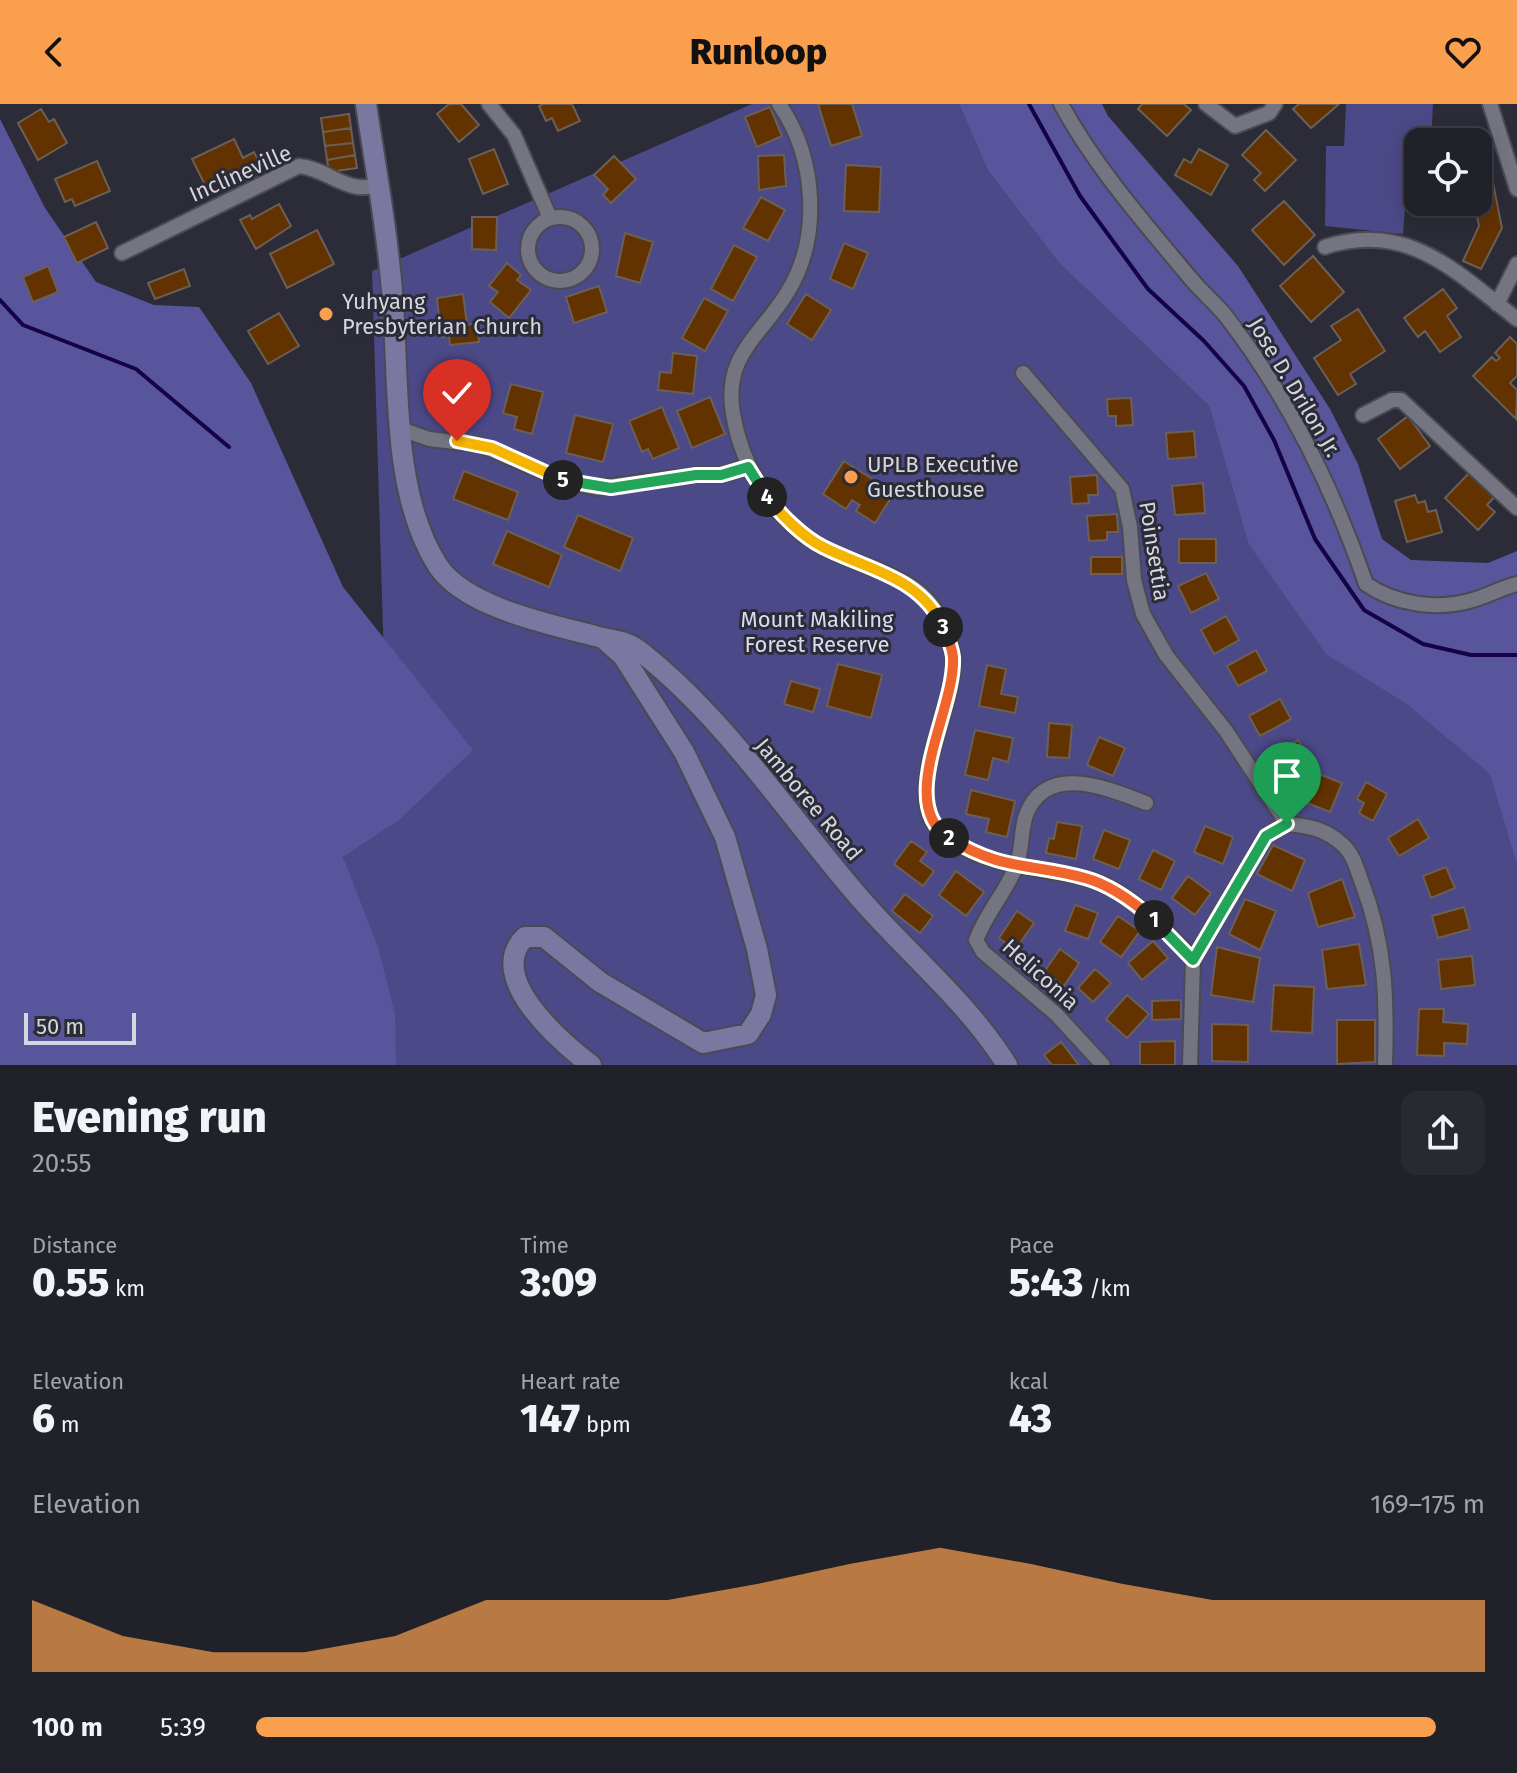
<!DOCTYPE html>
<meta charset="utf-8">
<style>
body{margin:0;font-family:"Fira Sans",sans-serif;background:#282931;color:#f1f3f6;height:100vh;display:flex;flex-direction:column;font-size:30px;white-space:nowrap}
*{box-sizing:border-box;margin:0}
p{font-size:26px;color:#a2a3a8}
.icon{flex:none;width:44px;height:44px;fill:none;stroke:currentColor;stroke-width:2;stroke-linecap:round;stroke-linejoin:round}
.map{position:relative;height:961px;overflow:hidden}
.drawer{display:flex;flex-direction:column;background:#202129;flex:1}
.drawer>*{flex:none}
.controls{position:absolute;left:1404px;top:24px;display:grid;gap:16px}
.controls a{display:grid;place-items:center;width:88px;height:88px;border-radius:16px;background:#202129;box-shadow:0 4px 20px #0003,0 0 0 2px #3d3e46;font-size:40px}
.scale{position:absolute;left:24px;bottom:20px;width:112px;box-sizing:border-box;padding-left:8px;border:4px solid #d6d6de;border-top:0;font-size:22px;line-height:28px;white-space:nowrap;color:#d6d6de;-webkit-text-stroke:6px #2b2c37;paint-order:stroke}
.pin{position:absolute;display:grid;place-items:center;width:68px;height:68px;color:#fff;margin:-82px -34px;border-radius:50% 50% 50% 0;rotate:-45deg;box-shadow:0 0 8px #0007}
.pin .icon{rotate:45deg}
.km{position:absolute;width:40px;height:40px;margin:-20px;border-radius:50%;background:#222;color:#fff;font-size:22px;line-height:40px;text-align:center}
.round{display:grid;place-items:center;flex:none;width:84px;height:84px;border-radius:16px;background:#282931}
.headline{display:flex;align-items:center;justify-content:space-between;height:136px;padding:0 32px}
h1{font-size:44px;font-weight:800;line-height:60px}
.metrics{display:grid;grid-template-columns:repeat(3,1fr);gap:12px;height:136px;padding:8px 32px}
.metrics div{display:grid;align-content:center}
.metrics b{font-size:40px;font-weight:800}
.metrics small{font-size:22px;font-weight:400}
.metrics p{font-size:22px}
.chart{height:224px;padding:16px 32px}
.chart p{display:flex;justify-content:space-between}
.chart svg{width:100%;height:144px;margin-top:8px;fill:#fa9f4e;opacity:.7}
ul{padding:0 32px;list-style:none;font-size:26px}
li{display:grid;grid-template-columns:128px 96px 1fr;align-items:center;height:60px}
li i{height:20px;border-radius:10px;background:#fa9f4e}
header{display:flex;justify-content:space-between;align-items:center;height:104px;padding:0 32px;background:#fa9f4e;color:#111;font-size:36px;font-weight:800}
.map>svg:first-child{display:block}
.green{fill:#4c4988}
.forest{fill:#59559c}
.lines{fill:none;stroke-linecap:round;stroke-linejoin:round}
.stream{stroke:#150346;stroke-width:4}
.building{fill:#623200;stroke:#6b5f56;stroke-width:2}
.street-casing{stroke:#4a4a54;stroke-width:18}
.secondary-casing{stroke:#4a4a54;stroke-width:24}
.street{stroke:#757582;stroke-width:14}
.secondary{stroke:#7a77a1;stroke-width:20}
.split-1-casing{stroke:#fff;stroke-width:16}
.split-2-casing{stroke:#fff;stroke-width:16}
.split-3-casing{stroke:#fff;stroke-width:16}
.split-4-casing{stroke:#fff;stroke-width:16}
.split-5-casing{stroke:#fff;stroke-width:16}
.split-6-casing{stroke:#fff;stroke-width:16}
.split-1{stroke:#22a559;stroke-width:10}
.split-2{stroke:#f0652b;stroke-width:10}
.split-3{stroke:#f0652b;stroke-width:10}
.split-4{stroke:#f5b400;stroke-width:10}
.split-5{stroke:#22a559;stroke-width:10}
.split-6{stroke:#f5b400;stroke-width:10}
.poi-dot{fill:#fa9f4e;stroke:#2b2c37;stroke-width:3}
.labels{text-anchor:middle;stroke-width:6;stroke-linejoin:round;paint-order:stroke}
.street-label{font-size:22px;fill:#d6d6de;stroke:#2b2c37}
.poi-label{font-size:22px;fill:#d6d6de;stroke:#2b2c37;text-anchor:start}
.park-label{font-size:22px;fill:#dadbf0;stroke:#2b2c37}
</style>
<header><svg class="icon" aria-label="back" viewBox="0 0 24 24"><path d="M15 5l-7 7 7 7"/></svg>Runloop<svg class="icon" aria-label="heart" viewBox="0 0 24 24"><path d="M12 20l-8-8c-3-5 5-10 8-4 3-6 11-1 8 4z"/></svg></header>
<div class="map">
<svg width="1517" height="961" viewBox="0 0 1517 961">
<rect width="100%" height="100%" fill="#2b2c37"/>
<path class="green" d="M752 0H959L988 67 1059 159 1209 302 1248 439 1517 577V961H396L343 752 389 722 372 167Z
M1346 0H1433L1431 38H1418V47H1409L1403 130 1325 122 1326 42H1344Z"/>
<path class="forest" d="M959 0H1102L1108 12 1238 162 1330 305 1358 360 1382 435 1411 456 1488 459 1517 447V760L1490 670 1407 600 1326 550 1248 439 1209 302 1059 159 988 67Z
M0 15 45 104 96 178 154 201 199 203 251 279 343 483 473 646 399 716 343 753 378 843 395 910 396 961H0Z"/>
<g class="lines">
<path class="stream" d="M1029 0 1080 92 1148 185 1204 237 1244 282 1274 336 1315 435 1364 506 1423 540 1471 551H1517
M0 196 23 221 136 265 229 343"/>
</g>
<path class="building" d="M449 0H461L479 21 459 38 437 10Z
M543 0H572L580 17 558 27 552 14 546 17 539 2Z
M818 0H852L862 32 831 42Z
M1142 0H1184L1191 6 1167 32 1138 5Z
M1299 0H1339L1311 24 1293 5Z
M770 3 782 32 757 43 745 13Z
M41 5 49 18 54 15 67 39 38 56 18 19Z
M349 10 351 24 323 28 321 14Z
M351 24 353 39 325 42 323 28Z
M1266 26 1296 56 1265 87 1254 76 1261 69 1242 51Z
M234 35 243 54 254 48 261 62 255 65 259 73 248 78 242 65 206 83 192 55Z
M353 39 355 51 327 56 325 42Z
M494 45 508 80 483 90 469 55Z
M1199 45 1228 61 1211 91 1175 71 1184 55 1191 59Z
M355 51 357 64 329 68 327 56Z
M784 51 786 82 759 86 758 52Z
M614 52 636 75 611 99 603 91 608 85 594 71Z
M97 57 110 87 75 102 72 95 65 98 55 75Z
M846 61 881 63 879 108 844 107Z
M1493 79 1502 124 1481 165 1463 157 1479 122 1474 98H1478V82Z
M761 93 785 106 768 137 743 124Z
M1284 97 1315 131 1284 161 1252 126Z
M279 100 291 122 256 145 240 116 250 111 252 115Z
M472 113H497L496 146 472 145Z
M96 118 108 144 77 159 64 133Z
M317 126 334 160 287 184 270 150Z
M625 129 653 138 640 179 616 172Z
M844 139 868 149 853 185 830 175Z
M734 141 757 153 733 197 711 185Z
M1313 152 1344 188 1311 218 1280 182Z
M507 159 521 171 517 176 531 186 509 214 490 198 498 188 489 182Z
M48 162 58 188 33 198 23 173Z
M184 165 190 182 155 195 148 179Z
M599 182 607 208 574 219 566 193Z
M1443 185 1457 204 1447 212 1461 233 1440 248 1425 227 1418 233 1404 214Z
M463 190 467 221 477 219 479 238 450 241 449 232 441 233 437 194Z
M806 190 831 206 812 236 787 220Z
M704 194 728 207 705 247 682 234Z
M1358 205 1385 247 1350 270 1356 280 1338 291 1314 254 1341 236 1331 222Z
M279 209 299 242 268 260 248 227Z
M1510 233 1517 240V272L1510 279 1517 286 1516 315 1473 272 1492 253 1496 257 1500 254 1495 249Z
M673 249 697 252 693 290 658 286 660 268 671 269Z
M477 267 479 310 445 312 443 289 449 288 448 269Z
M511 280 543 288 532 330 514 325 517 313 503 309Z
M710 293 725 330 692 344 677 307Z
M1131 294 1133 321 1116 322V312H1108L1107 295Z
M662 303 679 344 653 355 648 345 642 348 629 317Z
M575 311 613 320 603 358 566 349Z
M1408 312 1430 342 1400 365 1378 335Z
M1194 327 1196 353 1168 355 1166 329Z
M844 357 894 389 875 419 856 407 860 401 852 396 846 405 823 390Z
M1472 366 1497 390 1487 401 1495 408 1478 426 1445 394Z
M464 367 518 388 508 416 453 395Z
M1097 371 1098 391H1088L1089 399 1072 400 1070 373Z
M1203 379 1205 409 1175 411 1172 382Z
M1415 391 1418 399 1425 397 1428 408 1436 406 1442 428 1407 438 1395 397Z
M1117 410 1118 428H1107V436L1089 437 1087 412Z
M578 411 633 434 620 467 564 443Z
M507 427 562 451 549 483 493 460Z
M1179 435H1216V459H1179Z
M1091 453H1122V470H1091Z
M1206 469 1219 495 1191 509 1178 482Z
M1226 512 1239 536 1214 550 1201 526Z
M1256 546 1267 567 1238 582 1227 562Z
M838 560 882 571 871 614 827 602Z
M987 561 1006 565 1001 590 1018 593 1015 609 979 602Z
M791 577 820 585 813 608 784 600Z
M1280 595 1291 615 1260 632 1249 612Z
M1049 619 1072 621 1069 654 1047 653Z
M975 626 1013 634 1008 658 993 654 988 676 965 671Z
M1099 633 1125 644 1113 672 1087 661Z
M1298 636 1311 658 1283 674 1271 652Z
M1319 670 1342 679 1330 708 1307 699Z
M1366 678 1387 690 1373 717 1359 709 1364 699 1357 695Z
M971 686 1015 697 1007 733 986 728 989 715 966 710Z
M1418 715 1429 734 1399 752 1388 734Z
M1057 718 1082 722 1076 755 1046 749 1049 734 1054 735Z
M1205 722 1233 733 1223 760 1194 748Z
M1104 726 1130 736 1119 765 1093 755Z
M911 737 927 748 920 757 934 767 923 782 894 760Z
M1273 741 1305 756 1292 787 1257 770Z
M1153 746 1175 757 1161 786 1139 775Z
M1446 763 1455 784 1431 794 1423 772Z
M956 767 984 788 966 812 939 791Z
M1188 772 1211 789 1195 811 1172 794Z
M1342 775 1355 813 1318 823 1308 789Z
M905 790 933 812 920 829 892 807Z
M1245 795 1276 807 1260 846 1229 830Z
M1075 801 1098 809 1088 835 1065 827Z
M1464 803 1470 825 1438 834 1432 812Z
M1017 807 1034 819 1015 846 999 834Z
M1118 812 1140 827 1121 853 1100 838Z
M1153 837 1168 854 1142 876 1128 859Z
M1359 840 1366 881 1327 885 1322 846Z
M1217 843 1260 854 1253 898 1211 891Z
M1060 845 1079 859 1064 882 1044 868Z
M1472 852 1475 881 1441 885 1438 856Z
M1095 865 1111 879 1093 898 1078 884Z
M1274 881 1314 883 1312 929 1271 927Z
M1127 891 1149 910 1127 934 1106 915Z
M1181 896V915L1152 916V897Z
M1419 905H1444L1443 918 1468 920 1467 940 1444 939V952L1417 951Z
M1337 916H1375V958L1337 960Z
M1212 920 1248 921V958L1212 957Z
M1175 937V961H1140V938Z
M1061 938 1079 961H1052L1044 951Z"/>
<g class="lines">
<defs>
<path id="street" d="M489 0 514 31 550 114
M779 0C816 53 822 133 787 189 760 233 723 251 733 310 742 363 773 415 820 442 858 464 915 468 938 511 944 522 951 537 953 550 959 600 898 692 942 729 983 764 1035 762 1084 774 1128 785 1164 823 1193 856L1190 961
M1061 0C1095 63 1146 121 1192 176 1202 188 1215 199 1225 211 1288 292 1333 384 1366 480 1395 500 1435 506 1469 497 1486 493 1500 484 1517 480
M1206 0 1235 22 1269 9 1275 0
M1490 0 1517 85
M528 145a32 32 0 1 1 64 0a32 32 0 1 1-64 0Z
M1325 143C1408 116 1457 169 1517 215
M122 149 299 62C329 65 346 91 378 81
M1497 200 1517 160
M1023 269 1122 385 1130 423 1134 476 1143 510 1166 551 1226 627 1287 720
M1363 311 1392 296H1401L1517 404
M401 325 429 335 480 341 568 378 597 384 696 371H721L748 363
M1287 720C1309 722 1326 725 1343 741 1354 751 1357 766 1362 779 1386 842 1387 895 1385 961
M1193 856 1266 732 1287 720
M1103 961 1056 910 983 848 976 836C986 810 1004 790 1015 765 1023 749 1020 728 1026 711 1046 657 1109 685 1146 699"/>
<path id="secondary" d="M366 0C376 66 388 132 393 199 399 281 392 391 438 462 465 503 549 520 595 532 612 537 627 536 641 548 726 615 788 711 858 792 907 849 967 897 1007 961
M591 961C562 939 484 873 525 833H544L600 878 703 939 748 930 761 910 766 891 757 845 725 733 684 648 623 552 604 535"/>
</defs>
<use href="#street" class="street-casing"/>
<use href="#secondary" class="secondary-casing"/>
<use href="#street" class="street"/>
<use href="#secondary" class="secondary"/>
</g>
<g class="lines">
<defs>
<path id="split-1" d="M1154 816 1193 856 1266 732 1287 720"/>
<path id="split-2" d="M949 734C1001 767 1031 759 1085 774 1111 781 1135 799 1154 816"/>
<path id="split-3" d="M943 523C947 532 952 543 953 553 956 605 895 699 949 734"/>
<path id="split-4" d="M767 393C781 411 803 433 823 443 868 466 921 473 943 523"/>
<path id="split-5" d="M563 376 611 384 696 371H721L748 363 767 393"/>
<path id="split-6" d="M457 337 492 344 563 376"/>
</defs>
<use href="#split-1" class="split-1-casing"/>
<use href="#split-2" class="split-2-casing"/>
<use href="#split-3" class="split-3-casing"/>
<use href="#split-4" class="split-4-casing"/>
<use href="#split-5" class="split-5-casing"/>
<use href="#split-6" class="split-6-casing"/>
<use href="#split-1" class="split-1"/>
<use href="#split-2" class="split-2"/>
<use href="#split-3" class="split-3"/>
<use href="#split-4" class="split-4"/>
<use href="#split-5" class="split-5"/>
<use href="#split-6" class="split-6"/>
</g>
<g class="poi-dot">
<circle cx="326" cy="210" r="8"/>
<circle cx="851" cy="373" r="8"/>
</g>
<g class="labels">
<g class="street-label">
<text transform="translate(240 69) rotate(-24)" y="8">Inclineville</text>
<text transform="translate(1295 283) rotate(59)" y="8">Jose D. Drilon Jr.</text>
<text transform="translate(1155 447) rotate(81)" y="8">Poinsettia</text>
<text transform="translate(809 695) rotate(50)" y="8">Jamboree Road</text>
<text transform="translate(1041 870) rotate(42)" y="8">Heliconia</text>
</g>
<g class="poi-label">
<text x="342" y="205">Yuhyang<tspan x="342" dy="25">Presbyterian Church</tspan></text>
<text x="867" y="368">UPLB Executive<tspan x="867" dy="25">Guesthouse</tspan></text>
</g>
<g class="park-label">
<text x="817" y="523">Mount Makiling<tspan x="817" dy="25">Forest Reserve</tspan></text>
</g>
</g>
</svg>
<div class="controls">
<a><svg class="icon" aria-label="locate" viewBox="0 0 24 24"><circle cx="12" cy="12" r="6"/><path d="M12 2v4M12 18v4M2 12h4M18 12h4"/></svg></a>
</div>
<div class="scale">50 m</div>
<div class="pin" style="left:1287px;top:720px;background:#1e9e55"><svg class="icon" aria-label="arrive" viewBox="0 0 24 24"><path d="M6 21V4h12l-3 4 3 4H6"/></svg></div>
<div class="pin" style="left:457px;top:337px;background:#d93025"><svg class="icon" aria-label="check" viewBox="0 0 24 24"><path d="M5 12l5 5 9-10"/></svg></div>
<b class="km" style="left:1154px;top:816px">1</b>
<b class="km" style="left:949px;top:734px">2</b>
<b class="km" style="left:943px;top:523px">3</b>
<b class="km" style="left:767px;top:393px">4</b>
<b class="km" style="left:563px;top:376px">5</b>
</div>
<section class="drawer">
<div class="headline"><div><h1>Evening run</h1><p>20:55</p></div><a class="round"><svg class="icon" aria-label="share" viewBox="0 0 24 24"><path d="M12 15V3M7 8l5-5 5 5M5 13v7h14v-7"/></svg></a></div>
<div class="metrics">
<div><p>Distance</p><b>0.55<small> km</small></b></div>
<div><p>Time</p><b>3:09</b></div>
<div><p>Pace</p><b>5:43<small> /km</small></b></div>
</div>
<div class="metrics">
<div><p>Elevation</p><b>6<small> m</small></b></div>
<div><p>Heart rate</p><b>147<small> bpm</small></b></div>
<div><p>kcal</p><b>43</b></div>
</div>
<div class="chart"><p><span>Elevation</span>169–175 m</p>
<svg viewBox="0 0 160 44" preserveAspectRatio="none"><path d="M0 44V22L10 33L20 38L30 38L40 33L50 22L60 22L70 22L80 17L90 11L100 6L110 11L120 17L130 22L140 22L150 22L160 22V44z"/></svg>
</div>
<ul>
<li><b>100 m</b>5:39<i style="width:96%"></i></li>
</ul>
</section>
